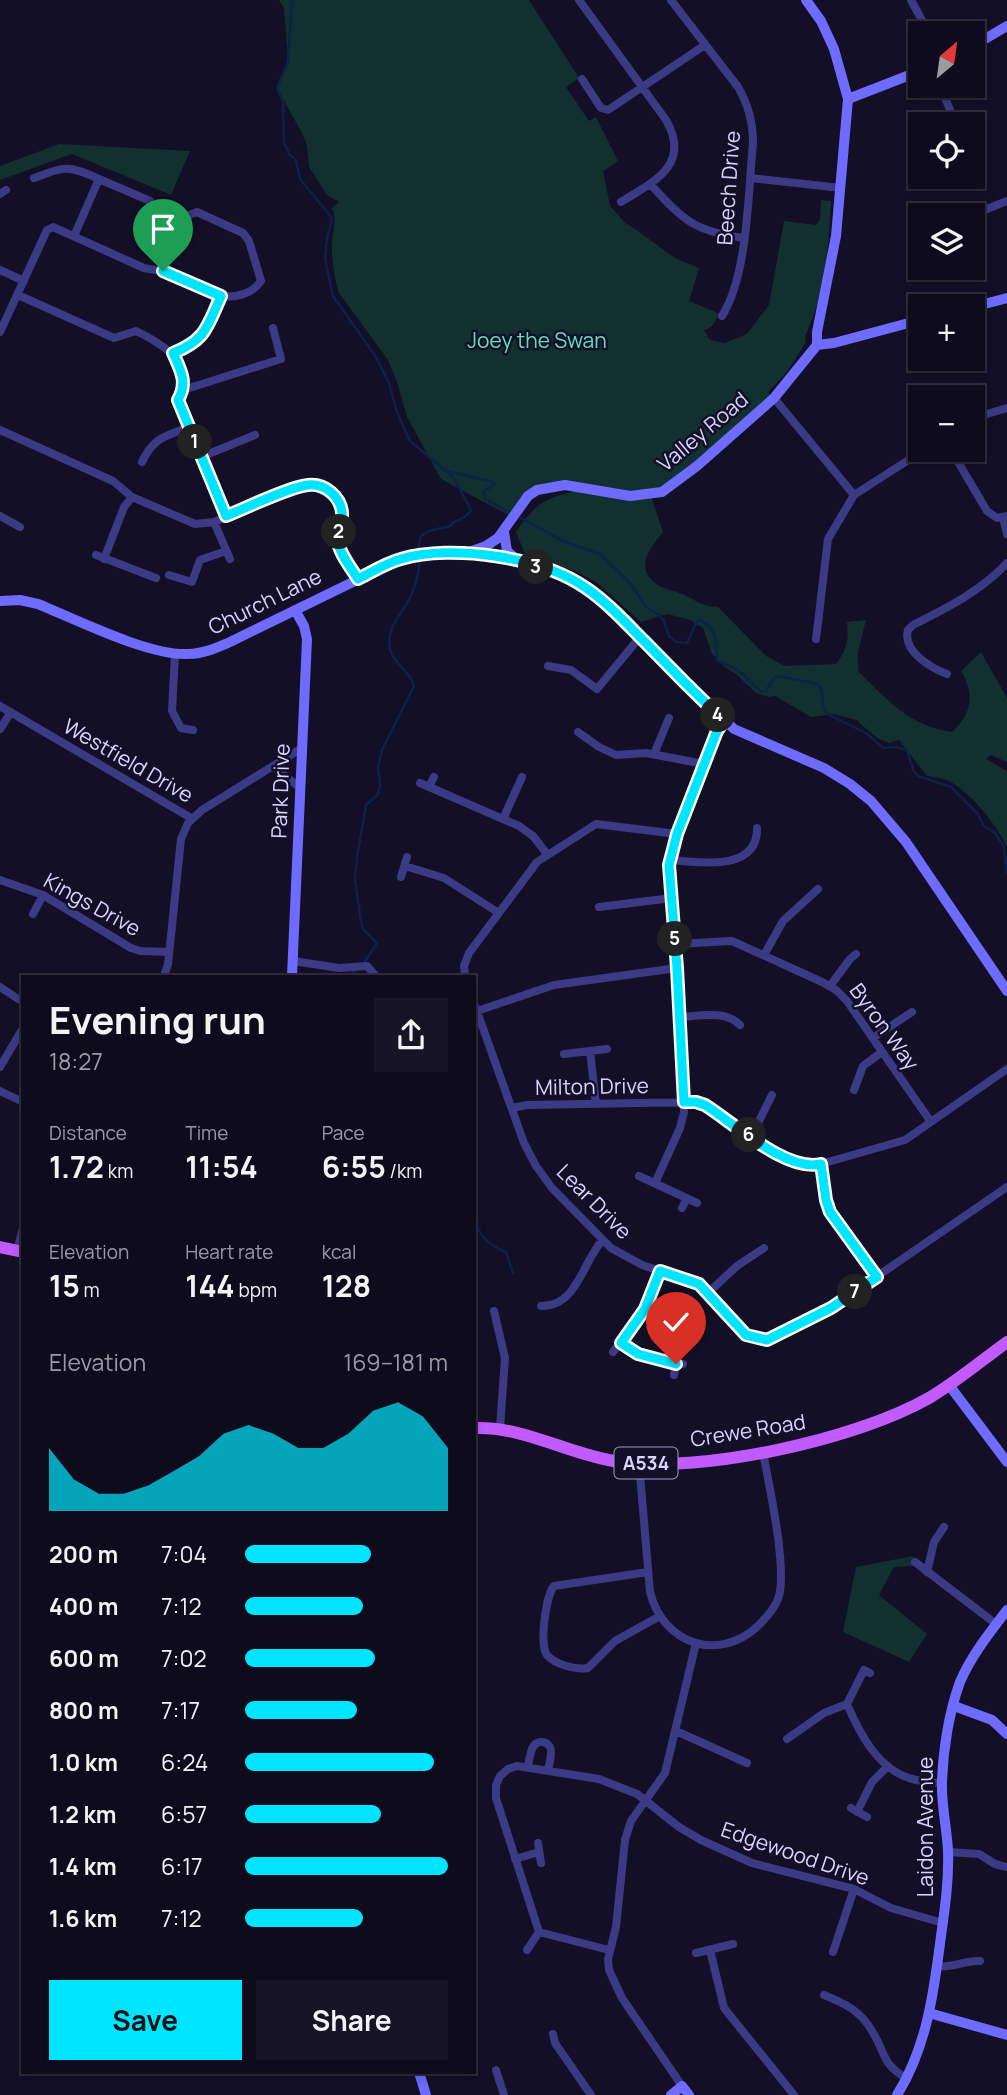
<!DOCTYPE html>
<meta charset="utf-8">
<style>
body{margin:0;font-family:Manrope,sans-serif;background:#171425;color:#f1f3f6;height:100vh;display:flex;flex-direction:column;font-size:26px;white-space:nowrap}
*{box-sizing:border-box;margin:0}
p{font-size:23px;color:#9b9ba3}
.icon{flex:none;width:38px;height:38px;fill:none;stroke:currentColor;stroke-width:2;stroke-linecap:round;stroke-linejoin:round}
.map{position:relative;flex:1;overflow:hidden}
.panel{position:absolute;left:21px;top:975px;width:455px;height:1099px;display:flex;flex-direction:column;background:#0e0b1c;border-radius:0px;box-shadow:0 4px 10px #0003,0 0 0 2px #2e2b3b}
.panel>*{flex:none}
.needle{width:46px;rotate:29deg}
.fabs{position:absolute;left:908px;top:21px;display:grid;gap:14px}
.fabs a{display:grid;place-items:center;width:77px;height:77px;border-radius:0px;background:#0e0b1c;box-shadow:0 4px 10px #0003,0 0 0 2px #2e2b3b;font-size:35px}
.pin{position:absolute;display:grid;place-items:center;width:60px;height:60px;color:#fff;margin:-72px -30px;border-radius:50% 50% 50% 0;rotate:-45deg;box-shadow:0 0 7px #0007}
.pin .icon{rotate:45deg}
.km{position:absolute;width:35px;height:35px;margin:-18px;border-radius:50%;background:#222;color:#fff;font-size:19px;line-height:35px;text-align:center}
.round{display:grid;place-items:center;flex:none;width:74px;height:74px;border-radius:0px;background:#171425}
.headline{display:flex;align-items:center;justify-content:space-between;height:119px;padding:0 28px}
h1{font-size:38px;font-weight:700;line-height:52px}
.metrics{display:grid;grid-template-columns:repeat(3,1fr);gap:10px;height:119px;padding:7px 28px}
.metrics div{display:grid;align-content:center}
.metrics b{font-size:30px;font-weight:700}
.metrics small{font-size:19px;font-weight:400}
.metrics p{font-size:19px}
.chart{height:196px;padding:14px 28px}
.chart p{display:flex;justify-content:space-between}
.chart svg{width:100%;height:126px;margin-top:7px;fill:#00e5ff;opacity:.7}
.primary-button{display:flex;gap:14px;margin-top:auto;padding:14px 28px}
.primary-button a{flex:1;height:80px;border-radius:0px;background:#00e5ff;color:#111;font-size:28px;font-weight:700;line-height:80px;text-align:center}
.primary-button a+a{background:#171425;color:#f1f3f6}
ul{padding:0 28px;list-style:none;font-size:23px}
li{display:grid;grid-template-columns:112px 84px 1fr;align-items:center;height:52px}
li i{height:18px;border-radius:9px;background:#00e5ff}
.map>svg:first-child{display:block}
.green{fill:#12302f}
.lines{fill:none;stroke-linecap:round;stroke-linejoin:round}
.stream{stroke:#0c2248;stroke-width:2.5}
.street{stroke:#3d3a85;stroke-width:8}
.secondary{stroke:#6f6bff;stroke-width:10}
.primary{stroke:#c25bff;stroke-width:12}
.route-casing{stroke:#fff;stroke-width:14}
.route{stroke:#00e5ff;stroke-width:9}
.labels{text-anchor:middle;stroke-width:5;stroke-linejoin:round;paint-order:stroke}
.shield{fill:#130f26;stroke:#9e99be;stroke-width:2}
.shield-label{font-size:19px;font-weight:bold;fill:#d9d4ff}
.street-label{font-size:21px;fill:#d9d4ff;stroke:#130f26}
.park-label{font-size:21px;fill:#5fe0c0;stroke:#130f26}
</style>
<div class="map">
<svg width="1007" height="2095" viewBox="0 0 1007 2095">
<rect width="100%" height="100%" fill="#130f26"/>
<path class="green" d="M279 0H529L579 78 566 87 589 121 596 117 618 161 603 171 610 206 627 225 628 224 675 258 699 268 689 301 718 313C716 322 713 328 704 330L710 340 725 343 747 334 769 305 784 221 816 225 820 219 821 200 831 201C829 246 825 296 805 336L806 342 787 372 768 392 774 398 697 466 651 496 663 532C650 549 634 566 656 584 662 589 674 590 682 594 699 601 697 605 718 607L766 656 785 666 836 664C847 650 849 640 847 622L866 620 858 652V671C886 699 911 727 952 732 972 713 975 694 961 671L981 652 1007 698V762L991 755 986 759 1007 771V847C997 825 967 787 944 779 939 778 932 777 927 776L899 740 889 743 877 738 856 720 834 714 811 717 775 696 769 697 756 693 736 674 726 668 712 654 703 628 691 620 667 614 641 622 596 582 575 571 525 554 516 532C536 502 549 495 585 490H537L510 516 441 479 407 417 397 382 388 360 339 293C334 277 331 258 332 242 333 229 337 220 332 208L339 202 327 195 309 167 307 146 302 133 277 88 288 61 284 8Z
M59 144 190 151 171 195 72 154 0 180V166Z
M913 1556 914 1566 894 1567 879 1595 927 1634 909 1662 843 1632 856 1567Z"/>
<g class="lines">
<path class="stream" d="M292 0 288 62 277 88 283 102 284 142 289 154 296 160 300 179 332 218 327 238 325 259 333 296 376 357 389 383 397 412 410 441 454 478 471 510C466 520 456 518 450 526 430 532 417 527 419 554
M447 471 493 482 495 484 483 492 485 499 511 513
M517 516 565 542 600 554 631 584 646 607 658 614 664 621 669 636 676 642 687 643 697 621 701 620C718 632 716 641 717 660L738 670 761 692 766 691 773 679 778 676 817 684 821 688 824 709 829 715 866 733 883 748 896 747 907 750 913 770 918 776 951 787 977 813 984 826 995 833 1004 847 1007 872
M364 963 377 943 363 929 361 922 355 880 357 857 366 805 378 794 380 785 378 767 382 750 414 686C410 670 393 664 390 649 386 630 398 618 407 603 414 592 419 573 420 560
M350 976V974L357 970
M474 1212C478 1219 476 1224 479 1230 483 1240 497 1249 506 1252L513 1273"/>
<path class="street" d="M579 0 666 120C692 165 653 182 621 202
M671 0 738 87C748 104 753 123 753 143 748 193 748 275 722 316
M911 0 929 33
M582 79 601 108 608 110 705 45
M940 86 956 124
M973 125 977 124
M34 178C66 166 68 165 99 179
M750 178 841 188
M651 185C684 221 694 231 743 238
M0 194 6 190
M972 215 1007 201
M74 236 99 179 150 201
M0 270 24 281
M163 271 189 215 197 212 243 233 249 241 261 281C252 294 236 298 221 296
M18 295 114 338 136 331C163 344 198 365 178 400L226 516
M0 332 47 230 53 227 144 268 167 272 221 296C208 325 205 341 173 353
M183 390 281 359 273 328
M774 398 854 495 828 539 816 639
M973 418 1007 408
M0 430 113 481 132 497 195 524 214 522 309 484 326 489 339 501 342 516 337 540 358 579
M951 450 987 511 997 518 1007 516
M201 457 255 435
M142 462C153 438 165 436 189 427
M854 495 924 450
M0 516 20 527
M1003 517 1007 534
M214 522 230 559
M96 555 156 578
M104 559 124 507 132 497
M169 575 192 582 200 560 226 551
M175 654 172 711 181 728 193 730
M548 666 571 670 597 689 640 637
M947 674C931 668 902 651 908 630L913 625C947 608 981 591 1007 563
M0 706 191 818
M0 729 11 712
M578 732 599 747 616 755 646 753 704 764
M654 754 669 718
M273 766 300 788
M420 783 519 826 533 836 547 854
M429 787 434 777
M503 819 522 777
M670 860C697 862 758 873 757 828
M405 866 444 878 499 913
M401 877 407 857
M0 880 43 895 131 948 140 951 169 952
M599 907 672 898
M33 914 43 895
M676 944 732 941 822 982 836 990 847 1001 931 1122
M764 955 783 921 818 889
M293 961 339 968 367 966 376 976
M164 976 168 964 181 839 188 823 202 810 302 748
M465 976 464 966 469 953 537 862 596 824 677 834
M830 986 850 959 856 954
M0 987 23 1002
M474 1003 524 1143 536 1166 552 1188 611 1248 642 1265 699 1284 743 1332 755 1338 771 1339 831 1308 1007 1187
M477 1011 554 985 677 968
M680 1017C699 1016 726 1010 740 1025
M873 1038 912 1012
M590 1051 596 1104
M564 1054 607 1049
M0 1067 23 1028
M854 1090 863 1066 882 1052
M0 1091 23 1102
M512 1108 527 1105 696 1102 787 1160 803 1165 814 1166 905 1140 1007 1069
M751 1137 772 1095
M821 1164 826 1200 830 1212 877 1277
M639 1176 697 1203
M655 1183 680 1128 684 1112 670 860 677 834 717 731 724 721
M682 1208 687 1198
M17 1251 23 1228
M709 1292 737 1266 764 1248
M541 1306C577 1307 583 1261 602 1241
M494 1311 505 1358 500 1428
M621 1343 638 1354 683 1364
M613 1352 645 1309 660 1271
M674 1375 676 1364
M639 1463 650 1592C663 1644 718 1663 758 1626 766 1618 776 1607 779 1596 787 1566 769 1485 763 1452
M915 1562 996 1624
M648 1572 554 1586C546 1595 539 1645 547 1655 555 1665 577 1670 588 1668L615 1641 660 1616
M927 1572 934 1542 944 1527
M870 1673 864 1670 847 1704C859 1732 877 1768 909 1778 919 1782 931 1782 942 1783
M676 1731 747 1763
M787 1739 824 1713 847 1704
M528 1766C529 1761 530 1754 532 1749 535 1741 545 1739 550 1747 553 1753 549 1764 548 1770
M851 1808 867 1817
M857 1812 872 1782 888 1766
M538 1843 541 1863
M948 1852 979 1854 995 1864 1007 1867
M515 1859 539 1852
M527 1950 539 1932
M609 1950 539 1932 496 1798V1785L500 1776 508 1769 517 1766 599 1779 637 1794 679 1827 701 1840 752 1863 854 1889 891 1908 943 1923
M710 1950 724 2008 794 2095
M833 1952 854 1889
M696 1953 733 1944
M937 1966C955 1968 964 1960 980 1961
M824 1995C844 2003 861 2011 872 2031 887 2055 880 2062 907 2079
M553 2034 555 2043 591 2095
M496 2070 504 2095
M682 2086 622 1998 609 1970 608 1959 616 1927 625 1840 631 1821 665 1773 696 1643"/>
<path class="secondary" d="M806 0 821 21 834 49 848 99 836 236 817 332V345
M973 46 1007 26
M848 99 920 71
M973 307 1007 298
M504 532 507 551 517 560
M472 551 486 546 498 538 528 496 537 490 565 485 630 496 662 492 697 466 774 398 817 345 834 343 920 320
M0 601 20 600 38 604C77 620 149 656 188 654 203 654 216 648 230 642L398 560C470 542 555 557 610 608L734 729 824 768 850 784 871 801 906 842 1007 991
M292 976 307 639 304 626 295 610
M949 1385 1007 1462
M954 1706 992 1720 1007 1734
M929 2013 1007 2035
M419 2072 426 2095
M671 2095 682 2086 689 2095
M897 2095C927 2047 934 1991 941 1936 945 1908 949 1880 948 1851 947 1828 941 1805 942 1782 943 1750 949 1712 960 1682 971 1656 990 1632 1007 1610"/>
<path class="primary" d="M0 1247 23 1252
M474 1428C525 1426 569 1455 619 1462 703 1473 855 1440 929 1398 956 1382 981 1361 1007 1342"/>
</g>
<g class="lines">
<defs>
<path id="route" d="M163 271 221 296C207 327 206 340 173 353 181 371 188 382 178 400L226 516C246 508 289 487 308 485 325 483 341 497 342 513 343 523 337 531 338 540 338 552 352 569 358 579 372 572 386 563 401 559 452 544 542 557 586 588 608 603 626 623 645 642 671 669 697 695 724 721L717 731 677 834 669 865 677 968 684 1102H696L705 1105C735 1124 786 1172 821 1164L826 1200 830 1212 877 1277 831 1308 767 1340 746 1335 699 1284 660 1271 645 1309 621 1343 638 1354 676 1364"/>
</defs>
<use href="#route" class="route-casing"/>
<use href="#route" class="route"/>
</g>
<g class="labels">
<rect class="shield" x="614.5" y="1447.5" width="63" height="31" rx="5"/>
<g class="shield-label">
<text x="646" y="1470">A534</text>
</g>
<g class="street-label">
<text transform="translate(729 188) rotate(-86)" y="7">Beech Drive</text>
<text transform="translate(703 432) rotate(-40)" y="7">Valley Road</text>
<text transform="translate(265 602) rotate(-26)" y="7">Church Lane</text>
<text transform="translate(128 761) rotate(30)" y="7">Westfield Drive</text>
<text transform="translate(281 791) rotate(-88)" y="7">Park Drive</text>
<text transform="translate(92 905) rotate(29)" y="7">Kings Drive</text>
<text transform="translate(884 1027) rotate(54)" y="7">Byron Way</text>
<text transform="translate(592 1087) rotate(-1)" y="7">Milton Drive</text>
<text transform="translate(594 1202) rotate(45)" y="7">Lear Drive</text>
<text transform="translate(748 1431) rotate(-9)" y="7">Crewe Road</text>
<text transform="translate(926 1827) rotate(-90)" y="7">Laidon Avenue</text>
<text transform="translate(795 1854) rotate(19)" y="7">Edgewood Drive</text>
</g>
<g class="park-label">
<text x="537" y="348">Joey the Swan</text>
</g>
</g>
</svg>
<div class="fabs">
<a><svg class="needle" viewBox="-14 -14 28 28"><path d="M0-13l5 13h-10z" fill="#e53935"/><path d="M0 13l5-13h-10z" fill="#9b9ba3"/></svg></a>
<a><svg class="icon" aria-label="locate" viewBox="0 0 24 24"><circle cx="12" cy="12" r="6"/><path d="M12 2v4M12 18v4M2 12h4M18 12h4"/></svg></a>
<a><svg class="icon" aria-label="layers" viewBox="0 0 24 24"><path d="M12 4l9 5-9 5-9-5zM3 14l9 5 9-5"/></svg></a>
<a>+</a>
<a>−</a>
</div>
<div class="pin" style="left:163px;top:271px;background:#1e9e55"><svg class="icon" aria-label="arrive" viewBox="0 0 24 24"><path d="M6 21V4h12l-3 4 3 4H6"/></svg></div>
<div class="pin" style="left:676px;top:1364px;background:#d93025"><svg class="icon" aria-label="check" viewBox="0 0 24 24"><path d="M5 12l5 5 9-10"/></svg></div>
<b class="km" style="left:195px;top:442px">1</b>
<b class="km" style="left:339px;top:532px">2</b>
<b class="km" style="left:536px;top:567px">3</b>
<b class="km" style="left:718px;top:715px">4</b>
<b class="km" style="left:675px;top:939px">5</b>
<b class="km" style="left:749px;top:1135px">6</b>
<b class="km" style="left:855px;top:1292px">7</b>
<section class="panel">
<div class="headline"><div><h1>Evening run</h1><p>18:27</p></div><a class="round"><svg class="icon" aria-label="share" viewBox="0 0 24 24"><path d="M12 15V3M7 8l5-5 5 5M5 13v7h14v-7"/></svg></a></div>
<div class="metrics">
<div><p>Distance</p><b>1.72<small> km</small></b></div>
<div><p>Time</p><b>11:54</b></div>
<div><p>Pace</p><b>6:55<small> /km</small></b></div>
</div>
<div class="metrics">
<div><p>Elevation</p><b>15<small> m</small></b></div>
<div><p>Heart rate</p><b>144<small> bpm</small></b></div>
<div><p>kcal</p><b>128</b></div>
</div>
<div class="chart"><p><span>Elevation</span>169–181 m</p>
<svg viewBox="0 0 160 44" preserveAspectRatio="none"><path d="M0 44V22L10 33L20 38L30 38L40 35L50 30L60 25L70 17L80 14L90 17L100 22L110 22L120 17L130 9L140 6L150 11L160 22V44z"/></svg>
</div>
<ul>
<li><b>200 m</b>7:04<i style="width:62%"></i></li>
<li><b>400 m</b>7:12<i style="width:58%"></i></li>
<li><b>600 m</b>7:02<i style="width:64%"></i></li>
<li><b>800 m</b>7:17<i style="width:55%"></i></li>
<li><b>1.0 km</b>6:24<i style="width:93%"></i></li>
<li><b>1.2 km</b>6:57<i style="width:67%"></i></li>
<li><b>1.4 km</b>6:17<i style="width:100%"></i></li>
<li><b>1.6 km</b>7:12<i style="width:58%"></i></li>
</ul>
<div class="primary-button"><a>Save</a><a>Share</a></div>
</section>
</div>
